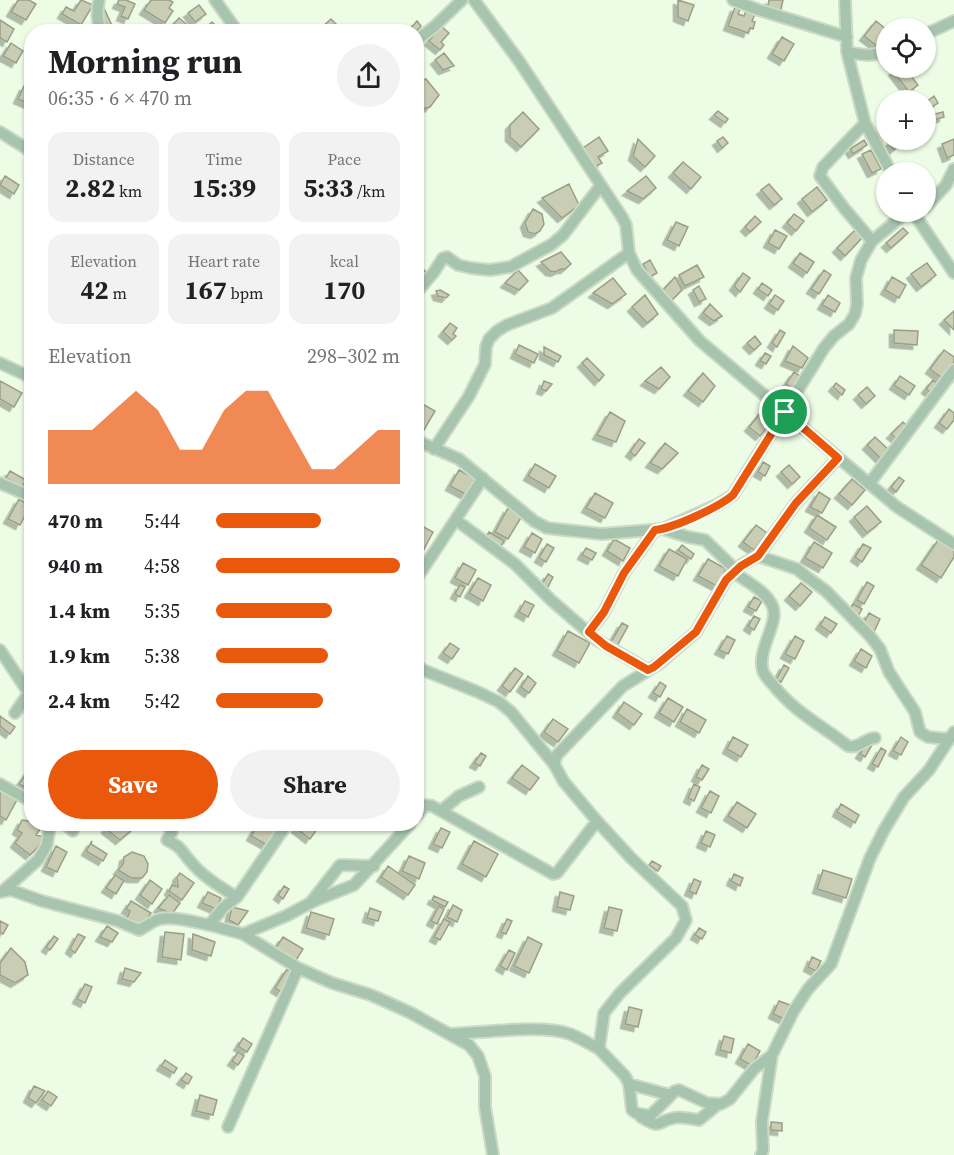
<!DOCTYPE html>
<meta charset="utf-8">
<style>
body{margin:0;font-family:"Source Serif 4",serif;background:#f2f2f2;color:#202124;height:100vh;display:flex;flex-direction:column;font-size:22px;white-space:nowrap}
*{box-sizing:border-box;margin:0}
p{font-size:20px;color:#757577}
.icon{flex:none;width:33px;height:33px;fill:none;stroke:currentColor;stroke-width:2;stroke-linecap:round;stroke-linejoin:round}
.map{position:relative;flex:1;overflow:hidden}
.sheet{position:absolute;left:24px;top:24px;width:400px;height:807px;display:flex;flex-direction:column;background:#fff;border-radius:24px;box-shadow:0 2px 4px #0004}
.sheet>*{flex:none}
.buttons{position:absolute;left:876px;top:18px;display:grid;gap:12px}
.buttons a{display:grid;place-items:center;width:60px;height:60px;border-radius:50%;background:#fff;box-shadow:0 2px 4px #0004;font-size:30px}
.pin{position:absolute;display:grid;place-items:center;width:51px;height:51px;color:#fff;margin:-26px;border:3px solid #fff;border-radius:50%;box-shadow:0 2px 6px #0007}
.round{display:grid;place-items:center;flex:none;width:63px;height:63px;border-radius:32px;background:#f2f2f2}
.summary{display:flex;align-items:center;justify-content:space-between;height:102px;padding:0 24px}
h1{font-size:33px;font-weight:700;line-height:45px}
.metrics{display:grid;grid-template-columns:repeat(3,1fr);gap:9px;height:102px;padding:6px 24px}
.metrics div{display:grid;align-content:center;border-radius:15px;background:#f2f2f2;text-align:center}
.metrics b{font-size:26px;font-weight:700}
.metrics small{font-size:16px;font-weight:400}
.metrics p{font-size:16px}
.chart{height:168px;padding:12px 24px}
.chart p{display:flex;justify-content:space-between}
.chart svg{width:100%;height:108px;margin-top:6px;fill:#ea580c;opacity:.7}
.primary-button{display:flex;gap:12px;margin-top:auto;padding:12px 24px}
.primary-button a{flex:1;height:69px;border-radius:36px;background:#ea580c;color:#fff;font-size:24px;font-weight:700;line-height:69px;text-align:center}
.primary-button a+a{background:#f2f2f2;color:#202124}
ul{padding:0 24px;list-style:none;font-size:20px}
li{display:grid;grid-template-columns:96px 72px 1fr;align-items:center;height:45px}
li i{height:15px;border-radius:8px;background:#ea580c}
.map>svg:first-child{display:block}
.building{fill:#c8cdb3;stroke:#9a9f86;stroke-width:1.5;filter:url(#shadow)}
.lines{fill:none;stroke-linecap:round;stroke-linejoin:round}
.minor-casing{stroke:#cbdac4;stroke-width:14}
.minor{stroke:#a7c4af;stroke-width:10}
.route-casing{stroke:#fff;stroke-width:12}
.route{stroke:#ea580c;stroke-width:8}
</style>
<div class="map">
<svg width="954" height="1155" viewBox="0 0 954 1155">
<defs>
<filter id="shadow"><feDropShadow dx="-4.5" dy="4.5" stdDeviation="0" flood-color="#0004"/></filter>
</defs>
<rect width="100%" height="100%" fill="#edfde5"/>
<path class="building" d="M18 0H29L36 4 26 20 11 12Z
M81 0 93 5 81 25 62 14 66 7 74 11Z
M119 0H126L135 4 128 19 121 16 125 7 117 4Z
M151 0H169L173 2 169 8 173 11 165 23 144 10Z
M678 0 694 5 688 21 678 17Z
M769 0H783L780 14 767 11Z
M199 5 206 14 195 22 188 13Z
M103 6 114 30 110 32 98 8Z
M735 7 740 9 738 14 744 16 746 11 755 14 752 21 755 22 753 29 750 28 748 33 728 26Z
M179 18 191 28 188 32H166Z
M331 19 338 26 333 32H325L321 28Z
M0 20 14 29 7 42 0 38Z
M417 21 421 26 416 32H410L409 30Z
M876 21 886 29V34L877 46 864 36Z
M212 22 220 30 205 32 203 30Z
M441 26 449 33 441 42 444 45 440 50 429 41Z
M782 37 794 44 784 61 772 54Z
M11 43 23 51 16 63 3 56Z
M444 53 454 66 443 70 435 60Z
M898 68H905L918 85 909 92 893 71Z
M426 79 439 95 430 107 418 110 417 83Z
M24 86 32 90V105L18 99Z
M899 93 905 100H889Z
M934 96 938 103 926 111V102Z
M718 111 728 119 725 123 714 115Z
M523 112 539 129 521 147 510 137V125Z
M943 112 944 117 928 122 927 116Z
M599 137 608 151 598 157 602 163 595 167 583 148Z
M723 137 728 143 722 148 717 141Z
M638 139 655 156 645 167 633 156Z
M954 139V155L947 158 942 144Z
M864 140 867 145 853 154 850 149Z
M893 140H900L902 142 894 150 888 143Z
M871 150 881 169 872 173 862 154Z
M683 162 701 177 691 189 673 173Z
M5 176 19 185 14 194 0 185Z
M646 176 656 188 643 199 627 191Z
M569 184 579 205 562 218 542 198Z
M769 184 782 199 774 205 761 190Z
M817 187 827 200 812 212 802 199Z
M533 209 542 214 544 224 540 231 535 234 528 232 525 223Z
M794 214 804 221 796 231 787 223Z
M755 216 761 222 750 232 745 227Z
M676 222 688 227 679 246 667 240Z
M903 228 908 233 891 248 886 243Z
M775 230 787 236 779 249 768 243Z
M855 230 862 238 845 256 837 248Z
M561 252 571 264 565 269H561L555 272 550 271 541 262Z
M800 253 814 262 807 273 793 263Z
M650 260 657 273 650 277 643 264Z
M417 263 425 271 417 282Z
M927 263 936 275 921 287 911 274Z
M697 265 704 277 685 286 679 275Z
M518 270 528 281 519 290 505 283Z
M824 270 831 275 819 294 811 289Z
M743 273 750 278 740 292 734 286Z
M675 277 682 290 671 301 662 291Z
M892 277 906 285 899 298 885 290Z
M613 278 626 294 612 304 593 293Z
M762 283 772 290 768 296 758 289Z
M699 286 706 299 699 302 693 290Z
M440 290 449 295 446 298 438 296 436 291Z
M645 295 658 314 647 323 632 307Z
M775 295 784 301 778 310 769 304Z
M828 295 840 303 835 312 822 305Z
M710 304 722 316 714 321 703 313Z
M954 311V330L944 320Z
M450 323 457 328 453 334 456 336 452 340 443 332Z
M780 330 785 333 777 347 772 343Z
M894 330 918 331 917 345 894 343Z
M755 336 761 344 754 350 747 343Z
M519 345 538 354 534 363 515 354Z
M793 346 808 358 802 368 785 361Z
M544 347 561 356 558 362 544 355Z
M944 350 954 357V362L942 378 930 369Z
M765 353 771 356 766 364 760 361Z
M587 358 604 375 599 381 582 363Z
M661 367 670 377 659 389 645 381Z
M794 372 801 377 793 389 786 384Z
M703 373 715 386 703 402 688 391Z
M900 376 915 386 909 395 894 385Z
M933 380 938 384 931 393 926 389Z
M0 381 22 393 14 407 0 399Z
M544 381 552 384 546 391 541 389Z
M836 383 845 390 842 395 833 387Z
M867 387 875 396 866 404 858 395Z
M417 401 435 411 424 430 417 426Z
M949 409 954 413V420L947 429 939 423Z
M763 410 772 422 760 436 749 427Z
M610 412 625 421 616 442 597 435Z
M903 422 908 428 897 439 891 434Z
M875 437 890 451 882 460 867 445Z
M639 439 645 443 635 456 630 452Z
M665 443 678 453 662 469 650 463Z
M763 462 770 466 765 476 758 472Z
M535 464 556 476 549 488 528 476Z
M789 465 800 477 792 484 781 472Z
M459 470 476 479 467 495 450 486Z
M10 471 26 480 22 487 6 478Z
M899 477 904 481 896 492 891 487Z
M852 479 865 490 852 505 839 494Z
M819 492 830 499 822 513 810 507Z
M595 493 613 503 605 518 586 508Z
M19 499 30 506 20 525 8 519Z
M867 506 881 522 867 533 854 517Z
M508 508 522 516 508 539 495 532Z
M817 515 836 527 827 540 809 528Z
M420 525 433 532 423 551 417 548V530Z
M756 525 767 533 754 550 743 542Z
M489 532 504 541 500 548 484 540Z
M532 533 542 539 535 553 524 547Z
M614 539 630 548 623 561 607 551Z
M938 540 954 551V557L941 578 921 565Z
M814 542 832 553 823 568 805 558Z
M547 544 554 548 546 562 539 558Z
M863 544 871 548 862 562 855 557Z
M682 545 694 554 691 559 678 550Z
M586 548 596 553 592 560 582 555Z
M669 549 687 559 678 576 659 566Z
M708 559 726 569 717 586 698 576Z
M463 563 476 570 468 585 455 578Z
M548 574 553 577 548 587 542 584Z
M478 578 491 585 483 601 469 593Z
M867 582 874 586 864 604 857 600Z
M801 583 812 592 800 606 789 596Z
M460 585 465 587 460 597 455 594Z
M754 597 762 601 756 611 748 607Z
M525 601 534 605 528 617 519 612Z
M853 604 862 609 857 618 848 612Z
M869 613 880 619 874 632 862 626Z
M754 616 760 619 754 630 748 626Z
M825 617 837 624 831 633 820 625Z
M622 623 628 626 617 646 611 642Z
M568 631 590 643 579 663 557 651Z
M727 636 735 640 728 654 719 650Z
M795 636 804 641 795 659 785 654Z
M450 643 459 649 452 659 443 653Z
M861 649 872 656 866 668 854 661Z
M784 665 789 668 781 682 776 680Z
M515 668 523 674 510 692 502 686Z
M528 676 536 683 529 693 521 687Z
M660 682 666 686 660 697 653 693Z
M668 698 683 707 674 722 659 713Z
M624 702 642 714 634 725 617 713Z
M687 709 706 720 699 733 680 722Z
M0 716 15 727 10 734 0 726Z
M553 719 568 729 558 742 544 732Z
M733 737 748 745 741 757 727 749Z
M901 737 908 742 901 755 893 751Z
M867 742 872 745 865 757 860 754Z
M881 748 886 751 878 767 872 764Z
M481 753 486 756 480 766 474 763Z
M522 765 539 778 530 790 512 778Z
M702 765 709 769 702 780 696 777Z
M29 770 32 772V788L30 790 19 784Z
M694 784 700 787 694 801 688 798Z
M0 789 18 798 6 820 0 816Z
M710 791 719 796 711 813 701 808Z
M737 802 756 814 747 828 728 816Z
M841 804 859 815 855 823 837 812Z
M22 820 29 821 41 828 36 835 44 837 40 845 30 855 15 843 22 833 17 830Z
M109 824H121L120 827 124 824H130L135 827 120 840 106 829Z
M258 824H279L267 845 251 836Z
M299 824H312L318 828 310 839 296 828Z
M441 828 450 832 442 848 433 844Z
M706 831 715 835 710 847 701 843Z
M92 841 91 844 107 854 103 861 86 851Z
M474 841 498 854 486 877 462 864Z
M56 846 67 852 57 872 46 867Z
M132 852 144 856 148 864 147 872 142 878H131L118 870 123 864 124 857Z
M409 856 425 863 419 879 402 871Z
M652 861 661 866 658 871 649 865Z
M388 866 415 885 408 895 381 877Z
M823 870 852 879 846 898 817 889Z
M180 873 194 883 182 900 169 891 172 885 178 887 177 877Z
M734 874 743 878 740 886 731 881Z
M115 875 124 881 116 894 106 888Z
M694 879 701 882 696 894 689 891Z
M150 880 162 889 152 904 140 895Z
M284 886 289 889 283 899 278 895Z
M208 892 221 898 216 909 202 903Z
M560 892 574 896 570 910 557 907Z
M169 895 180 903 172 914 158 908Z
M434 896 448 902 445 907 432 900Z
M131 901 151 913 146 921 140 926 127 918 130 911 126 909Z
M453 905 462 910 457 922 447 917Z
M439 906 444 909 437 924 431 921Z
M232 907 248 911 238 925 229 920Z
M609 907 622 910 617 931 604 928Z
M370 908 381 912 378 921 367 918Z
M311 912 334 919 329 935 306 928Z
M444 919 450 922 440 940 434 937Z
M507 919 512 921 506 934 501 932Z
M0 921 8 925 3 934 0 932Z
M107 926 118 933 112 942 100 937Z
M699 928 706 932 702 939 695 935Z
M165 932 184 934 181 960 162 957Z
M78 934 85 937 75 953 70 949Z
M193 934 215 942 211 956 192 950Z
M54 936 58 939 50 950 46 947Z
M283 937 303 949 295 962 275 949Z
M528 937 542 944 529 973 514 966Z
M11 948 25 962 28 975 15 983 0 975V963Z
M509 950 515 953 507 970 500 966Z
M812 957 821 961 816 971 808 967Z
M125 968 141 973 134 982 122 979Z
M287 969 293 972 281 992 275 988Z
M85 984 92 987 85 1003 77 999Z
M779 1001 790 1005 784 1019 773 1014Z
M629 1007 642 1010 638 1027 625 1024Z
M724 1036 734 1039 731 1053 720 1050Z
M243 1038 252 1044 247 1052 238 1046Z
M748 1044 760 1051 752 1066 740 1059Z
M238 1052 244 1056 238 1065 232 1061Z
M165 1060 177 1068 174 1073 161 1066Z
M186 1073 192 1077 188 1084 181 1080Z
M34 1086 45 1091 36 1103 28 1098Z
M48 1091 57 1097 51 1106 42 1100Z
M200 1095 217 1100 213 1115 196 1111Z
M771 1122 782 1123V1131L771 1130Z"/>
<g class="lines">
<defs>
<path id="minor" d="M99 0C97 11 96 21 102 32
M215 0 238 32
M474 0 519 61 622 217 626 225 629 253 637 270 700 341 897 507 954 544
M733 0 756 9 847 37
M845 0 847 52 865 123 891 172
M926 34 954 21
M417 40 435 26 462 0
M847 52C862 55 872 57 886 51
M865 123 823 167 820 176 844 208 872 241
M0 132 32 152
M926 207 946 185 954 169
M913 212 954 273
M417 292 434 272 443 258 447 257 458 265 471 268 490 270 510 267 551 245 563 235 601 185
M0 363 32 378
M417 439 422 443 459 459 534 521 547 528 602 534 663 529 719 504 733 495 824 348 834 336 849 324 855 314 857 304 856 278 861 260 872 241 907 212
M434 449 469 396 485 364 486 347 489 339 497 331 507 325 552 308 629 253
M0 483 32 497
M869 484 954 370
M456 520 515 564 551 600 597 640 648 670
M663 529 688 537 705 540 736 570
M758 556 797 569 807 577 826 591 870 636 880 649 889 672 915 712 920 732 928 737 948 739
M734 572C746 582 765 590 772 605 781 621 756 650 763 671 765 677 770 681 774 686 796 713 821 725 848 746 859 749 865 738 875 738
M417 578 483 478
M589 632 604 612 624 573 655 530
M0 650 32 698
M417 665 423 670 478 692 499 702 511 712 554 764 564 782 597 821 631 858 682 906 686 920 676 938 620 993 604 1013 599 1049 625 1076 629 1084 632 1110 636 1113 650 1116 675 1091 679 1090 707 1103 721 1104 730 1099 754 1069 772 1055
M15 713 28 694H32
M554 764 557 755 623 686 660 663 696 632 726 580 741 565 758 556 796 503 838 458
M0 784 32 802
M441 811 459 796 479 787
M417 815 426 805 432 806 553 874 557 873 597 821
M65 824 73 831
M167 824 172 832 167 840C184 849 180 850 191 862 203 877 221 888 237 897
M3 891 38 860 47 845 50 824
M0 892 11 890 42 901 118 921 139 930C146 927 152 921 160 919 178 915 224 929 243 934L286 916 314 901 354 885 410 824
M311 902 340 865 374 866
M210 924 224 907 237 897 287 824
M243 934 298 968 332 983 371 995 411 1013 469 1045 478 1056 485 1076V1107L493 1155
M450 1034C482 1033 541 1024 570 1034 580 1038 590 1044 599 1049
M629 1084 670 1095
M641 1117C663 1130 654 1122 674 1118 681 1116 691 1119 699 1120L717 1105
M228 1127 298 968
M761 1155 763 1150 762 1121 772 1055 793 1012 808 989 831 964 870 858 884 830 904 797 929 770 954 732"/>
</defs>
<use href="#minor" class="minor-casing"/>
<use href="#minor" class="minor"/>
</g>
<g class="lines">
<defs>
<path id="route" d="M785 412 838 458 796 503 758 556 741 566 726 580 696 632 654 667 648 670 606 646 589 632 604 612 624 573 655 530C674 528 719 507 733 495Z"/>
</defs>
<use href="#route" class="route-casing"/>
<use href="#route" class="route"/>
</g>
</svg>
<div class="buttons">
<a><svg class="icon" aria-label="locate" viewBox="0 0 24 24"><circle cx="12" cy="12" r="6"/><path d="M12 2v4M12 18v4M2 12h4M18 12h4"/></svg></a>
<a>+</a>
<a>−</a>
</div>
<div class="pin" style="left:785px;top:412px;background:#1e9e55"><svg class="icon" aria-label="arrive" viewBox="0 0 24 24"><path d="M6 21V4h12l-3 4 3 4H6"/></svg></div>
<section class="sheet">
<div class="summary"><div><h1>Morning run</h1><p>06:35 · 6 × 470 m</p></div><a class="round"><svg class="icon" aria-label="share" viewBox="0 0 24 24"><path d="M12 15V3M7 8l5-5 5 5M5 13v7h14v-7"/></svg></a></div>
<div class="metrics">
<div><p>Distance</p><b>2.82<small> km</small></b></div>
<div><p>Time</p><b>15:39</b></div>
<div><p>Pace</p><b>5:33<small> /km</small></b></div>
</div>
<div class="metrics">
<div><p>Elevation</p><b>42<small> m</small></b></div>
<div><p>Heart rate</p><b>167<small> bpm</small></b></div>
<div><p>kcal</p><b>170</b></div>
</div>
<div class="chart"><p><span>Elevation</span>298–302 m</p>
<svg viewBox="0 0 160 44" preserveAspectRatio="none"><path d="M0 44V22L10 22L20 22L30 14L40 6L50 14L60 30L70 30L80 14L90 6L100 6L110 22L120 38L130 38L140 30L150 22L160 22V44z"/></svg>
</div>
<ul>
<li><b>470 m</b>5:44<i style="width:57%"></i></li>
<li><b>940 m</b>4:58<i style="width:100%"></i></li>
<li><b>1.4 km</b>5:35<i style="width:63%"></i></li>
<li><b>1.9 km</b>5:38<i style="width:61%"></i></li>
<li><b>2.4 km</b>5:42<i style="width:58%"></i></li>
</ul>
<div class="primary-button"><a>Save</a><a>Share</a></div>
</section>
</div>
